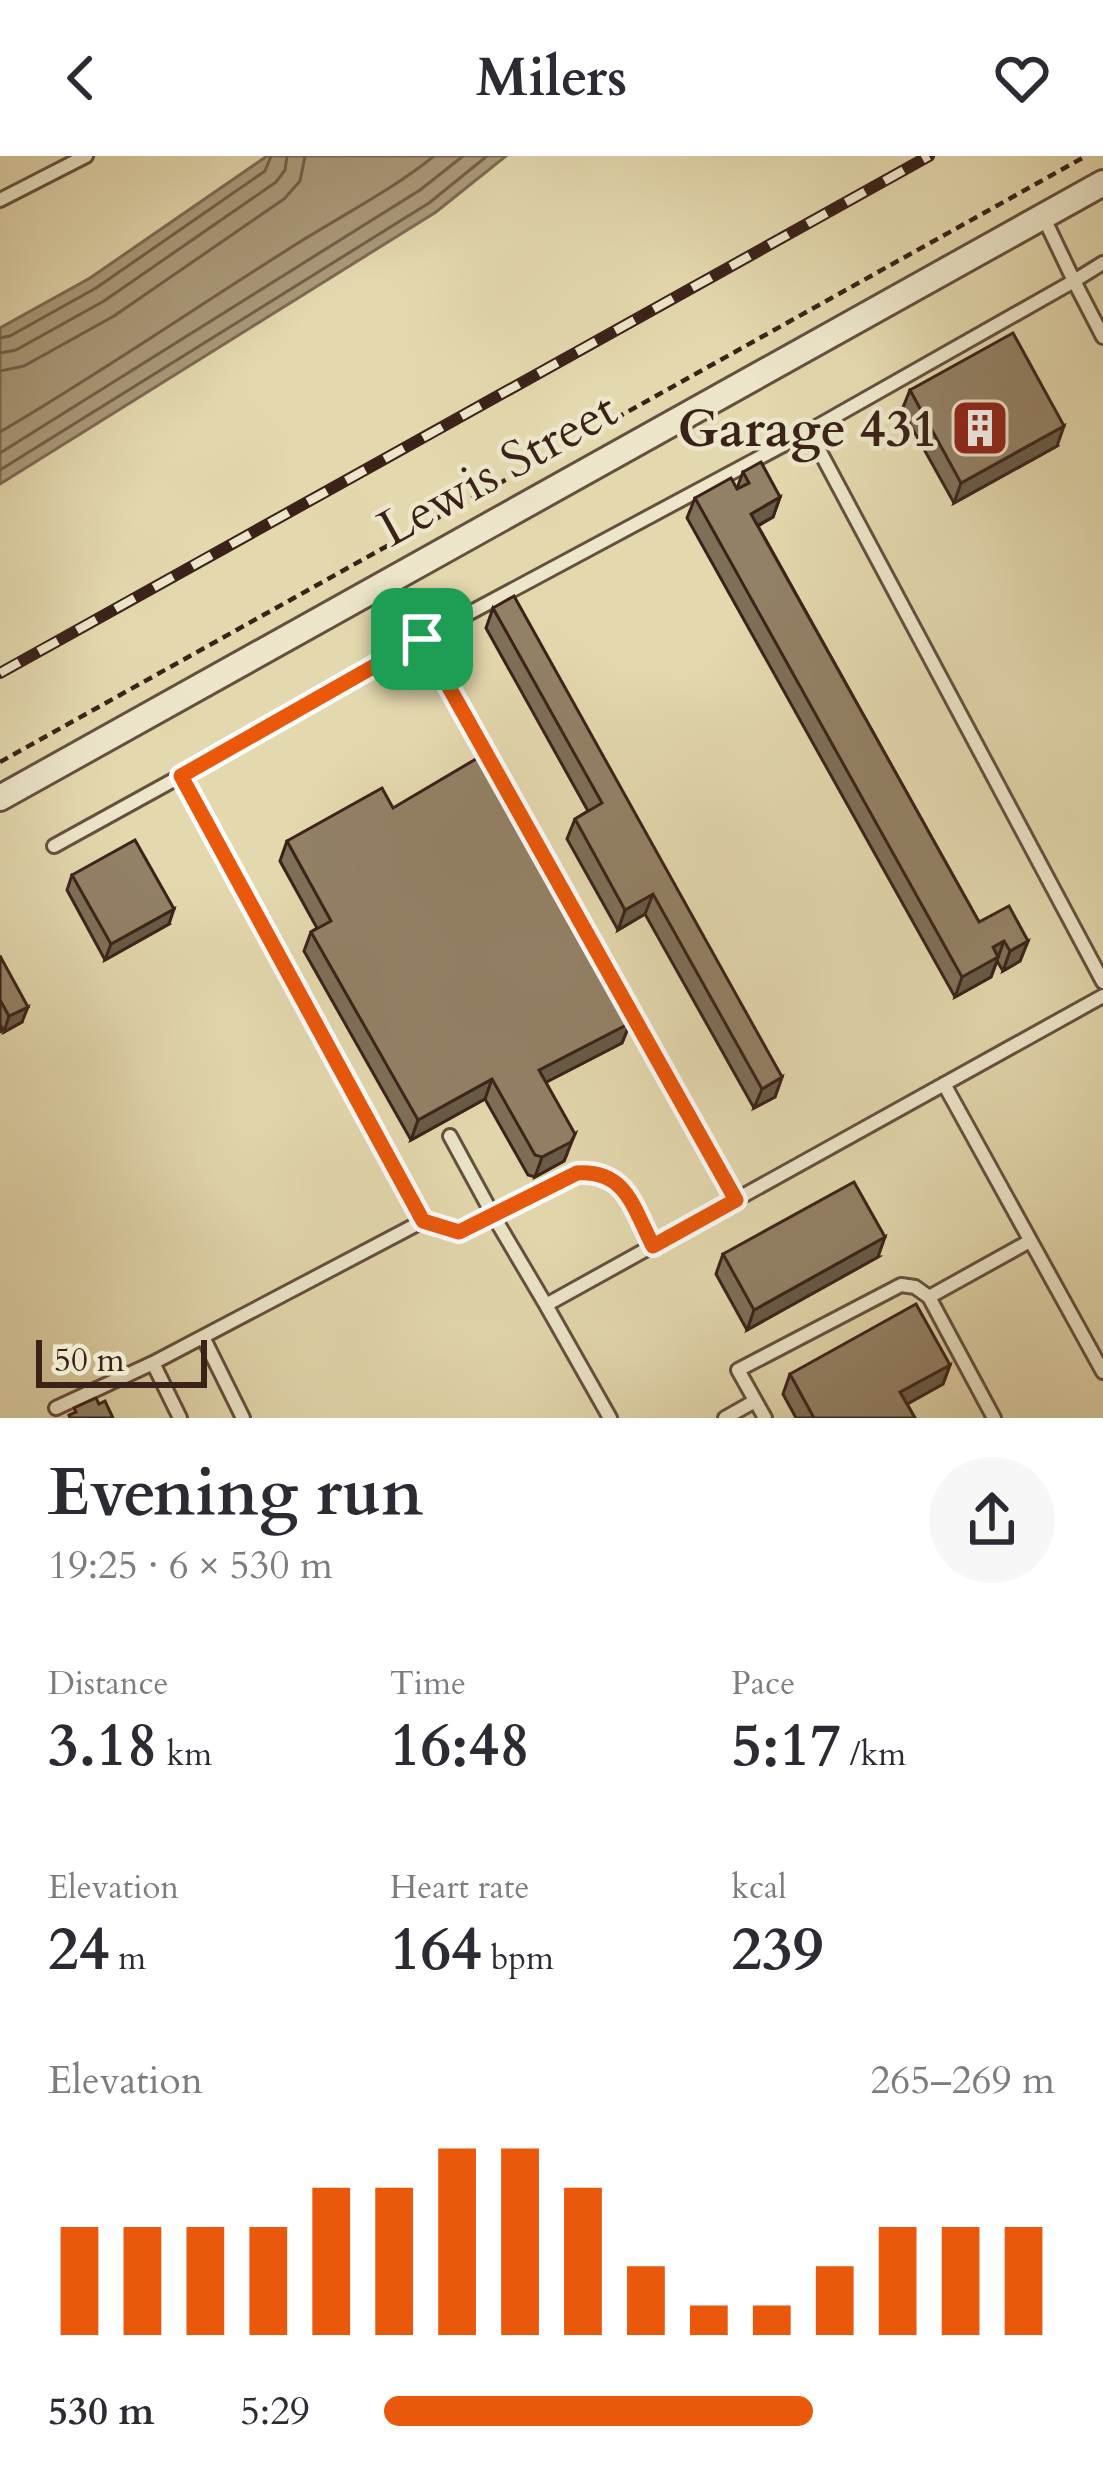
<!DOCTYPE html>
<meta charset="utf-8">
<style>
body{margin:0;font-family:Cardo,serif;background:#f7f7f7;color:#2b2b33;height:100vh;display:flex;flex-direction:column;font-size:45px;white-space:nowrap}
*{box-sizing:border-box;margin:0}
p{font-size:39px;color:#7c7c81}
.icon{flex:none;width:66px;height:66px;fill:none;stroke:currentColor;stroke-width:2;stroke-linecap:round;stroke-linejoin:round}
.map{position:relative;height:1262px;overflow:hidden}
.drawer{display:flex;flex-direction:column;background:#fff;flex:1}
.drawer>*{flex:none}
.scale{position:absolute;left:36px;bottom:30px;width:171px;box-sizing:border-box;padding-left:12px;border:6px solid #3b2219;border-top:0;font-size:33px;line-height:42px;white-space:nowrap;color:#3b2219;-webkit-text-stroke:9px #ede6ca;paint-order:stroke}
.pin{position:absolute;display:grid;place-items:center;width:102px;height:102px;color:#fff;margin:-51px;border-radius:24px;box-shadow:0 6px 18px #0006}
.round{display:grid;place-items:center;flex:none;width:126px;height:126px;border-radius:63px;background:#f7f7f7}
.summary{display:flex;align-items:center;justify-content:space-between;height:204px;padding:0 48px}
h1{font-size:66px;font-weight:700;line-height:90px}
.figures{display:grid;grid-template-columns:repeat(3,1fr);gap:18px;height:204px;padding:12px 48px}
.figures div{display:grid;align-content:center}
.figures b{font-size:60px;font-weight:700}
.figures small{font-size:33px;font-weight:400}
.figures p{font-size:33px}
.chart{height:336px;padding:24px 48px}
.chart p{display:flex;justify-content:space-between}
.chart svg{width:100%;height:216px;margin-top:12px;stroke:#ea580c;stroke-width:6}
ul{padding:0 48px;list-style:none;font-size:39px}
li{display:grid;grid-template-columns:192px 144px 1fr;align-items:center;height:90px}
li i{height:30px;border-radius:15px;background:#ea580c}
header{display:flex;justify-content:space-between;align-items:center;height:156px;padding:0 48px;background:#fff;font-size:54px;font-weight:700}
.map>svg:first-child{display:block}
.water{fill:#ab9a7b;stroke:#7e6a54;stroke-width:3}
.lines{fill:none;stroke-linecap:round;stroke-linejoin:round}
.shore{stroke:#735e4a;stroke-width:3}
.service-casing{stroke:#65503e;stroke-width:18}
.minor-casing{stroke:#65503e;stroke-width:30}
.path{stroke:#3b2219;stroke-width:4.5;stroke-dasharray:9 6;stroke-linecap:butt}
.service{stroke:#ede6ca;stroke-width:12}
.minor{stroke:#ede6ca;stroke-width:24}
.rail-casing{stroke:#3b2219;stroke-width:12}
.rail{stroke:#ede6ca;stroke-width:8;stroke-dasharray:22;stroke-linecap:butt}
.wall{fill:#7e6f58;stroke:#3b2219;stroke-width:3}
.shaded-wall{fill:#675a47;stroke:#3b2219;stroke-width:3}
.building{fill:#938166;stroke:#3b2219;stroke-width:3}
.route-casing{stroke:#fff;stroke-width:24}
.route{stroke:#ea580c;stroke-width:15}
.labels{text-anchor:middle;stroke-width:9;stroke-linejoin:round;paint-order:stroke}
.poi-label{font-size:51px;font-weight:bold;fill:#3b2219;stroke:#ede6ca;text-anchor:end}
.street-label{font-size:51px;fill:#3b2219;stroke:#ede6ca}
</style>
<header><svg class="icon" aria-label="back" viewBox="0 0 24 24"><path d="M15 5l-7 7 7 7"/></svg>Milers<svg class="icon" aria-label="heart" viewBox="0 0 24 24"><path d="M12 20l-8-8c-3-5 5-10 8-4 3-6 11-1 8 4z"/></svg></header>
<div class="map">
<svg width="1103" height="1262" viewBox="0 0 1103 1262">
<rect width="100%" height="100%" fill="#e4d8ae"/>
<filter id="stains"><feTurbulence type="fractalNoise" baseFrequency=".00167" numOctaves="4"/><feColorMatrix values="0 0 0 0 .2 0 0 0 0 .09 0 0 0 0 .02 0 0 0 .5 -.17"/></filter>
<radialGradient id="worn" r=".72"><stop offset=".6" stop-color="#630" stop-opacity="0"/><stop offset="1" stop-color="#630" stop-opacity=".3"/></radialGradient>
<path class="water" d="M267 0H506L436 56 0 328V172L90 122Z"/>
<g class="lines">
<path class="shore" d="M0 182 10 180 96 132 265 15 271 0
M0 197 16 194 104 145 276 26 285 14 287 0
M0 215 24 210 114 160 284 43 300 25 305 0
M0 276C101 217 196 151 295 89 342 59 391 35 434 0
M0 297 420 34 463 0
M0 314 429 47 487 0"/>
<defs>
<path id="service" d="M0 44 86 0
M1103 107 1074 125 1103 181
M809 275 1103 826
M421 483 809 275 1074 125 1042 58
M181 620 421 483 736 1044
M54 690 181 620 423 1065
M944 928 1103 1216
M450 980 494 1061C525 1044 591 993 622 1030 635 1046 644 1071 653 1090
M929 1141 1030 1085
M546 1149 610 1262
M203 1181 243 1262
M56 1252 153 1207
M180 1262 153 1207 423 1065 459 1077 494 1061 546 1149 1103 840
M725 1262 755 1245
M765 1262 738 1214 901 1129 915 1131 929 1141 994 1262"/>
<path id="minor" d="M0 642 1103 27"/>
</defs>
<use href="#service" class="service-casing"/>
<use href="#minor" class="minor-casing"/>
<path class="path" d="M0 606 1086 0"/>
<use href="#service" class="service"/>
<use href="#minor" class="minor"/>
<defs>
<path id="rail" d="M0 517 929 0"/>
</defs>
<use href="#rail" class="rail-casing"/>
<use href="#rail" class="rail"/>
</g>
<path class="wall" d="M910 234 1057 290 954 347 902 254Z
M743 316 780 341 773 361 758 370 979 766 1028 785 1020 805 1003 815 997 805 991 821 955 841 687 362 695 342 737 332Z
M493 452 782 921 775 941 754 952 645 758 618 774 567 683 575 663 588 655 486 472Z
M393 652 630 867 622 887 546 926 567 998 564 1005 535 1021 528 1019 485 943 411 984 304 795 311 776 317 772 280 705 287 685Z
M72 719 169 768 105 804 67 734Z
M0 800 22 866 4 876 2 872 0 877Z
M723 1098 878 1101 747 1174 716 1118Z
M950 1209 943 1228 907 1248 915 1262H796L783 1238 790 1218Z"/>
<path class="shaded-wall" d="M1064 270 1057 290 954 347 961 327Z
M780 341 773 361 744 377 751 358Z
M653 738 645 758 618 774 625 754Z
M174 753 169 768 105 804 111 788Z
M1004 785 991 821 955 841 962 821 993 791Z
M1028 785 1020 805 1003 815 1010 795Z
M28 851 22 866 4 876 9 860Z
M630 867 622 887 531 934 539 914Z
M782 921 775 941 754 952 762 933Z
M492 923 485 943 411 984 418 964Z
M575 978 564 1005 535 1021 542 1001Z
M885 1081 878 1101 747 1174 754 1154Z
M950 1209 943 1228 893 1256 900 1236Z"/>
<path class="building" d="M1013 177 1064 270 961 327 910 234Z
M761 306 780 341 751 358 979 766 1009 750 1028 785 1010 795 1004 785 993 791 998 801 962 821 695 342 731 322 737 333 749 327 743 316Z
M514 440 782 921 762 933 653 738 625 754 575 663 602 647 493 452Z
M481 600 630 867 539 914 575 978 571 986 542 1001 535 999 492 923 418 964 311 776 331 765 287 685 382 632 393 652Z
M135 684 174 753 111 788 72 719Z
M0 800 28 851 9 860 0 844Z
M854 1026 885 1081 754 1154 723 1098Z
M916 1148 950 1209 900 1236 915 1262H814L790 1218Z
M96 1242 99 1248 105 1245 113 1262H70L69 1259 76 1256 74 1252Z"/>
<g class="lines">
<defs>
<path id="route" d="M422 483 736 1044 653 1090C633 1052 627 1014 577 1017L459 1076 423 1065 181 620Z"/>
</defs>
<use href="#route" class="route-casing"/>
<use href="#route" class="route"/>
</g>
<defs>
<symbol id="building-square" viewBox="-11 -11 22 22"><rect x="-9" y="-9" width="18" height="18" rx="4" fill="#8f2418" stroke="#ede6ca"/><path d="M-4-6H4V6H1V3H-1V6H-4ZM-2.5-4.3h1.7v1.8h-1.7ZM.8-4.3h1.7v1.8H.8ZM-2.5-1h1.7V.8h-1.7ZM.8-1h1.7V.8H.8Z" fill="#fff"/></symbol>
</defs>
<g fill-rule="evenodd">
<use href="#building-square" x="947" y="239" width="66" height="66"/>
</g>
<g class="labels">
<g class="poi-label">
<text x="938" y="290">Garage 431</text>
</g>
<g class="street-label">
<text transform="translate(497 312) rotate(-29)" y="18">Lewis Street</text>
</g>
</g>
<rect width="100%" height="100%" filter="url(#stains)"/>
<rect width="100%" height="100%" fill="url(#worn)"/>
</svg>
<div class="scale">50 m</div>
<div class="pin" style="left:422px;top:483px;background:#1e9e55"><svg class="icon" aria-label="arrive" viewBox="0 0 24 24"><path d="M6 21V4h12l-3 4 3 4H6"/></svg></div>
</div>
<section class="drawer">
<div class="summary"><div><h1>Evening run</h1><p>19:25 · 6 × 530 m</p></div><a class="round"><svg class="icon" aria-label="share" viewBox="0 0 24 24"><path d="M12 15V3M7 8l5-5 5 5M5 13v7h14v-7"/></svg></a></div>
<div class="figures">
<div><p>Distance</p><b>3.18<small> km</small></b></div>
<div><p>Time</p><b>16:48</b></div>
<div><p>Pace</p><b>5:17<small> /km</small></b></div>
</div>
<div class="figures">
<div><p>Elevation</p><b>24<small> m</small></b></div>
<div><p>Heart rate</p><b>164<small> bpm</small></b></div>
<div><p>kcal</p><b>239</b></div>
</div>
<div class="chart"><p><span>Elevation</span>265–269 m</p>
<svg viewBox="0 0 160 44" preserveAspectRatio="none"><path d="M5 44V22M15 44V22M25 44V22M35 44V22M45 44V14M55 44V14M65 44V6M75 44V6M85 44V14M95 44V30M105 44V38M115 44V38M125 44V30M135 44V22M145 44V22M155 44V22"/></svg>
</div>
<ul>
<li><b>530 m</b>5:29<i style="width:64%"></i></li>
</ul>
</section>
